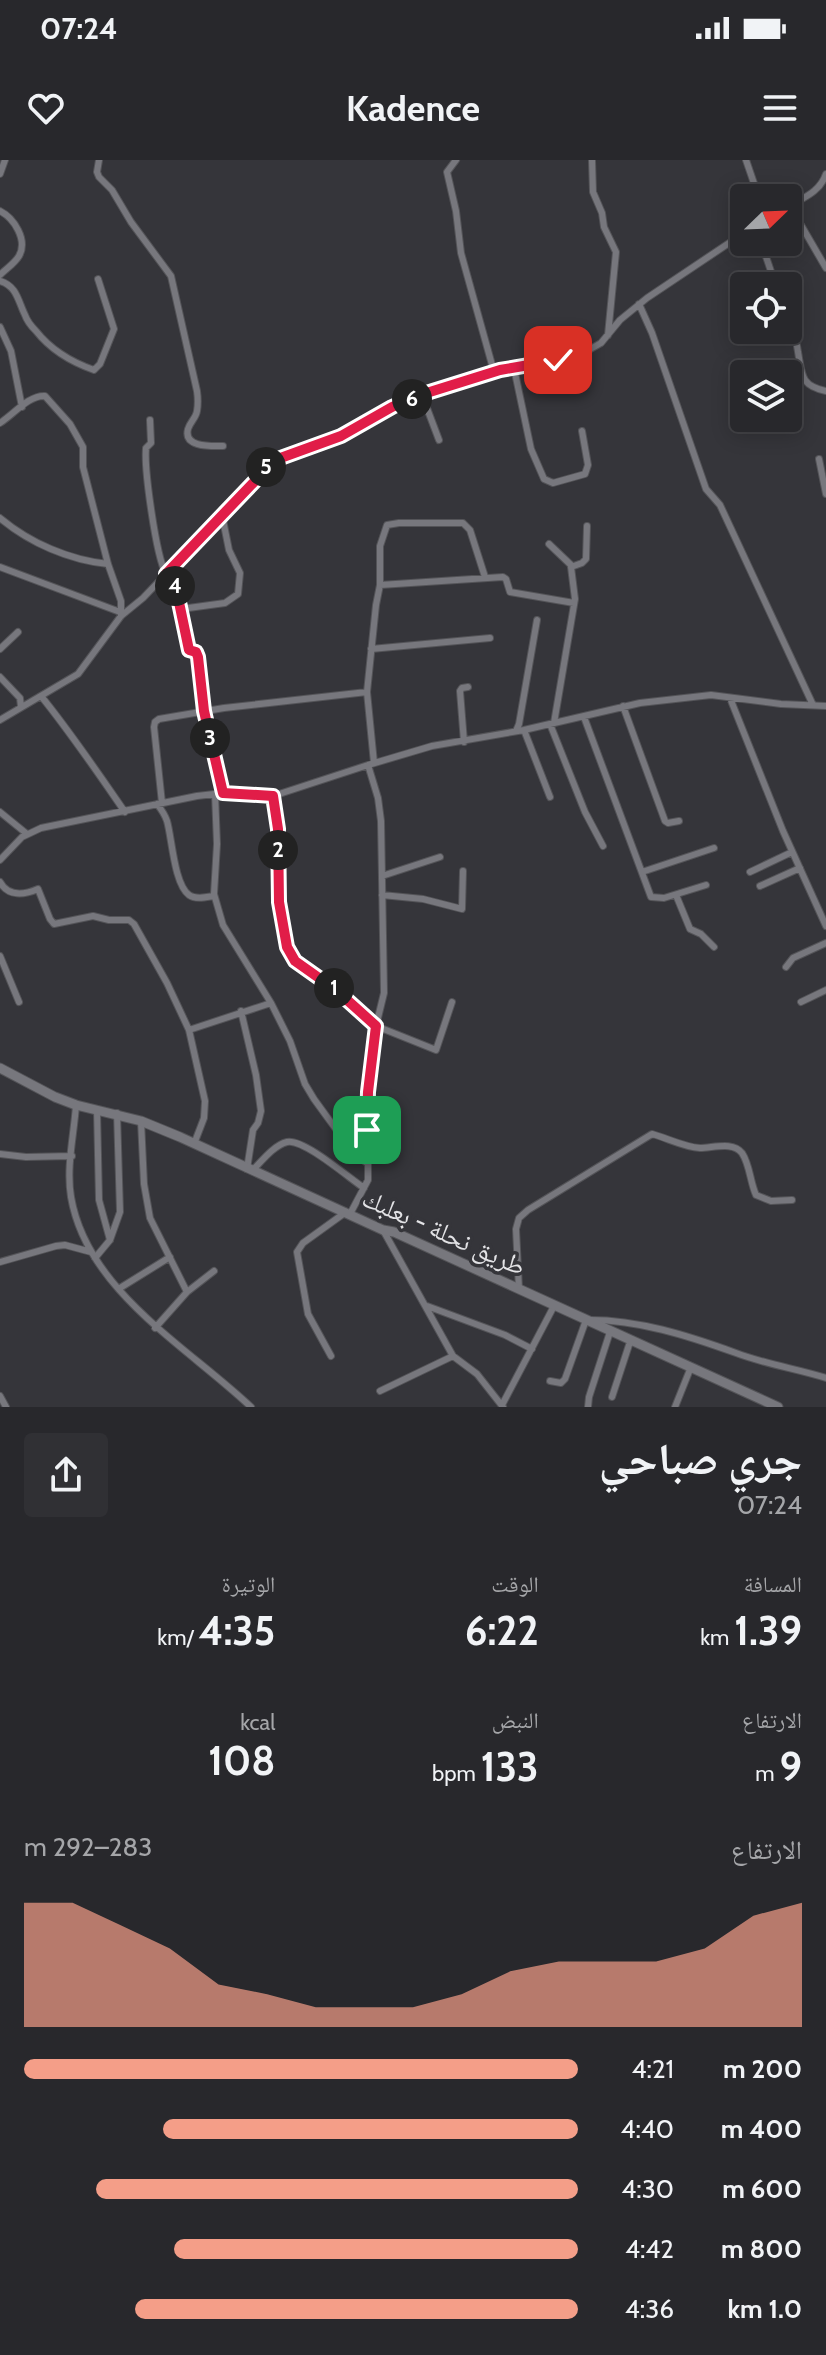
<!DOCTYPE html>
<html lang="ar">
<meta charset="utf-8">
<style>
body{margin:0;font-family:Cabin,"Noto Naskh Arabic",sans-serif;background:#303034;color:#f1f3f6;direction:rtl;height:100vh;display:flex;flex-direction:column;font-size:30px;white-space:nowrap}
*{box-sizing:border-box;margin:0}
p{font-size:26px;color:#a5a6a9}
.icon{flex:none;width:44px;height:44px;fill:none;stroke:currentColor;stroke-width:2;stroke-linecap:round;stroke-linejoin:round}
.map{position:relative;height:1247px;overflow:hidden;direction:ltr}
.sheet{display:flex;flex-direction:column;background:#28282c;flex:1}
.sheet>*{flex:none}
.needle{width:52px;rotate:67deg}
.controls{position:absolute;left:730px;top:24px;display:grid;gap:16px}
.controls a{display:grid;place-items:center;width:72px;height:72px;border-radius:8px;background:#28282c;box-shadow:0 4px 20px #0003,0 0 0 2px #444448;font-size:40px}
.pin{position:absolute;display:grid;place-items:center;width:68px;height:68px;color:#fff;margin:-34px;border-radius:16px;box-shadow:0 4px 12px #0006}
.km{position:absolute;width:40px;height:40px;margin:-20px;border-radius:50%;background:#222;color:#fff;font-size:22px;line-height:40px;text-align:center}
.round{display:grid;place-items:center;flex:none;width:84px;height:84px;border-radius:8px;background:#303034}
.summary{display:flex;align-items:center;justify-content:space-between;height:136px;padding:0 24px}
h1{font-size:44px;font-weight:700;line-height:60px}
.figures{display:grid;grid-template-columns:repeat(3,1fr);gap:12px;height:136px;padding:8px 24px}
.figures div{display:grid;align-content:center}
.figures b{font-size:40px;font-weight:700}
.figures small{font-size:22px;font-weight:400}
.figures p{font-size:22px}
.chart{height:224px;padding:16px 24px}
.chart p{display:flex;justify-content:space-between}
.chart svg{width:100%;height:144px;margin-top:8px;fill:#f49e88;opacity:.7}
ul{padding:0 24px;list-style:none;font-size:26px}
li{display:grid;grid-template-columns:128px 96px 1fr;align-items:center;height:60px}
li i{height:20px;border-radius:10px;background:#f49e88}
.status{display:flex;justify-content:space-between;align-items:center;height:56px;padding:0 40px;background:#28282c;direction:ltr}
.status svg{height:22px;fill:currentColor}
header{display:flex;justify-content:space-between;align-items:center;height:104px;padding:0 24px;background:#28282c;font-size:36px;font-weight:700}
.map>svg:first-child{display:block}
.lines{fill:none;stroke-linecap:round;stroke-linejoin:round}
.street-casing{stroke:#545458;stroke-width:8}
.secondary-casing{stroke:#545458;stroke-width:11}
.street{stroke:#77777d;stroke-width:6}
.secondary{stroke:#77777d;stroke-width:9}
.route-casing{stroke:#fff;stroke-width:16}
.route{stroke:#e11d48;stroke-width:10}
.labels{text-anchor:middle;stroke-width:7;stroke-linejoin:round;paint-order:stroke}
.street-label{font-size:26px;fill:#e3e3e6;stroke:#35353a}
</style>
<div class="status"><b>07:24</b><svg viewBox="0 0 49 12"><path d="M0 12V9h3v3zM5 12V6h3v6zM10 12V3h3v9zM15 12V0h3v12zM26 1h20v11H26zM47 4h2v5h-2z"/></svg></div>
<header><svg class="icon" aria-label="menu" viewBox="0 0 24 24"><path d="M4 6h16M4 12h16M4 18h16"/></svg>Kadence<svg class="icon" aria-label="heart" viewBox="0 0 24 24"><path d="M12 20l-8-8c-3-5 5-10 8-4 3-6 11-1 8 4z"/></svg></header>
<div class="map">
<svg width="826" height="1247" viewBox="0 0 826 1247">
<rect width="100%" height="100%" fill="#35353a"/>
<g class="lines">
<defs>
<path id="street" d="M99 0 97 12 99 17 112 30 131 62 171 116 197 231C198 238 198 245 197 251 196 258 190 262 188 269 183 288 212 286 223 286
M456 0 447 12 456 51 461 93 494 212
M592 0 593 32 602 53 604 67 616 92 608 175
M746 0 759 38
M0 14 5 0
M788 47C803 38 820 32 826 14
M0 51C14 58 28 80 19 96 15 103 6 109 0 115
M788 52 801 65 826 108
M761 82 776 126
M0 121C17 126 18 141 25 155 27 161 32 167 36 171 51 190 71 202 94 210L100 204 114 169 98 119
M639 144 652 173 706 329 720 345 813 545
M788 160C792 170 797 181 798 192 802 214 800 226 826 231
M0 167 11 191 22 247
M514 208 531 289 544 319 553 323 585 314 588 305 582 271
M422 235 439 280
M150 260 151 283 146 288C144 309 156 396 166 414 169 419 174 422 176 429 182 447 183 467 187 485L189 490 196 492 198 497 204 551 223 633
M0 263C14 254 29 235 45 236L70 264 83 287V307L108 404 121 441V456
M819 299 826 334
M0 358C30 383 69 400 108 404
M549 384 571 405
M0 407 120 452
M380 425 503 417 506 419 510 432 574 443
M181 449 225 443 238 434 240 413 229 390 222 355
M0 489 18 472
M371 489 490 478
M0 517 20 538 21 547
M41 536C71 573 98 613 125 652
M730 538 783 671 826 766
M623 546 665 661 668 663 679 661
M584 557 651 737 664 738 706 725
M0 560 78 514 121 456 143 438 275 300 341 276 392 247 417 236 500 210 558 200 587 191 601 183 620 160 647 138 744 73
M554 563 575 439 571 407 582 403 586 399 587 366
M550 564 585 652 603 686
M524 570 550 637
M516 571 519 564 537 460
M464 582 460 531 462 528 468 527
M374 603 367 532 376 445 380 425V386L387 365 399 363H463L470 370 485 417
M215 634 217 684 214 734 223 765 271 843 290 881 305 924 314 939 354 994 367 1003
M273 636 278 669 279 742 287 787 291 796 336 830 376 866 436 890 452 842
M162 643 154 567 155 562 159 559 224 548 367 532
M157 644C161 649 165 655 167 661 172 678 174 724 189 735 196 740 207 737 214 736
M0 652 27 674
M0 700 22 677 41 668 197 636 223 633 273 636 368 605 432 586 524 570 640 543 711 535 781 544 826 546
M642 712 714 688
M750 712 792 692
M382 716 440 697
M0 722C8 737 24 735 38 729L50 759 54 764 93 756 109 760H129L134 764 167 823 189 870 205 941 204 958 194 984
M760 726 800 708
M382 735 423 739 462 749 463 711
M676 735 690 769 701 774 714 787
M0 796 19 842
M786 807 793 798 826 783
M801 842 826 830
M241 851 256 915 261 951 258 963 253 970 247 1009
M189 870 271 843
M76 945C74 975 66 1007 71 1037 87 1131 188 1187 251 1247
M97 950 99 1040 110 1080
M141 961 144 1024 150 1058 187 1132
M0 994 26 997 72 996
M252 1011C261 1002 274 985 287 982 303 978 349 1018 364 1028
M350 1054 368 1020V932L376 866 384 833 381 661 378 638 368 605
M383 1070 453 1196 477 1214 503 1247
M95 1098 110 1080 120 1052 117 953
M0 1102 56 1086 65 1085 91 1092
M120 1128 170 1097
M519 1129 516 1069 519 1058 528 1050 652 974C667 978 684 987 700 988 713 988 733 981 742 993 750 1005 750 1022 756 1035L771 1041 792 1040
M427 1146 505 1175 532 1189
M155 1168 187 1132 214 1111
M331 1196 308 1154 297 1092 303 1083 346 1052
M550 1221 561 1223 565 1219 586 1160C637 1159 689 1176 736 1193 765 1204 797 1209 826 1218
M380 1231 453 1196
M0 1236 6 1247
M612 1237 629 1185 632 1181
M502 1245 554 1146
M588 1247 589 1237 610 1172
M675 1247 691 1207"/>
<path id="secondary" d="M0 908 55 937 76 945 141 961 180 977 383 1070 394 1072 778 1247"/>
</defs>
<use href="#street" class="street-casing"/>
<use href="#secondary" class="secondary-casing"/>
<use href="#street" class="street"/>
<use href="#secondary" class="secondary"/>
</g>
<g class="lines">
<defs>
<path id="route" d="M367 970 368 932 376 866 336 830 295 801 287 787 279 742 278 669 273 636 223 633 204 551 198 497 196 492 189 490 176 428 166 414 275 300 341 276 392 247 417 236 500 210 558 200"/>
</defs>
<use href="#route" class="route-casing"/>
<use href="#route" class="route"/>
</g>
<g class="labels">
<g class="street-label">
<text transform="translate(444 1072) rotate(24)" y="9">طريق نحلة - بعلبك</text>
</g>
</g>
</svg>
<div class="controls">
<a><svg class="needle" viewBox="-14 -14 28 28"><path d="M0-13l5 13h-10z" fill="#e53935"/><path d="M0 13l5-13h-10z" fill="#a5a6a9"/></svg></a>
<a><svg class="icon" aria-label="locate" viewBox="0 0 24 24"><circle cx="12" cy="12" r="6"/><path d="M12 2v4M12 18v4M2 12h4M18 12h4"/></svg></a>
<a><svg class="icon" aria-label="layers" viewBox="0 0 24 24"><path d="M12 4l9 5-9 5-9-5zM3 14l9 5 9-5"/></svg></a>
</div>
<div class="pin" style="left:367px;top:970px;background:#1e9e55"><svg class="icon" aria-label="arrive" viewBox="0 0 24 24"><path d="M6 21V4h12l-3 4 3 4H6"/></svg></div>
<div class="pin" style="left:558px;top:200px;background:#d93025"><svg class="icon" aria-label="check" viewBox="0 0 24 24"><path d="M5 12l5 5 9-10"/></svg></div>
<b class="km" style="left:334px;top:828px">1</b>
<b class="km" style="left:278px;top:690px">2</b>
<b class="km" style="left:210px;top:578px">3</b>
<b class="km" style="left:175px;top:426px">4</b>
<b class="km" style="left:266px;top:307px">5</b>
<b class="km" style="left:412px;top:239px">6</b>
</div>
<section class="sheet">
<div class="summary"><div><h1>جري صباحي</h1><p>07:24</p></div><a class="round"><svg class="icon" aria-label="share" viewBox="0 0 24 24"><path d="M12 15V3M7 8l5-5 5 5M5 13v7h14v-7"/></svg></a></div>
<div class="figures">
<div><p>المسافة</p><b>1.39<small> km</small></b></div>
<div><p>الوقت</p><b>6:22</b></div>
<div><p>الوتيرة</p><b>4:35<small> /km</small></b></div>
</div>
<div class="figures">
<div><p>الارتفاع</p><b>9<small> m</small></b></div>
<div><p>النبض</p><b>133<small> bpm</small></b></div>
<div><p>kcal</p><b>108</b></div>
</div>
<div class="chart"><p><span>الارتفاع</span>283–292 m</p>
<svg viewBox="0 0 160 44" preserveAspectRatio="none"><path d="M0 44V6L10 6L20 13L30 20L40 31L50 34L60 38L70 38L80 38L90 34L100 27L110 24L120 24L130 24L140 20L150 10L160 6V44z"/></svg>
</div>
<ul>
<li><b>200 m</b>4:21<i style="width:100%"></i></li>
<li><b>400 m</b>4:40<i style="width:75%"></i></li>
<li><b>600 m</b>4:30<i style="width:87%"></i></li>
<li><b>800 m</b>4:42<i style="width:73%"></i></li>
<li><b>1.0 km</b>4:36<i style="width:80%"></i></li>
</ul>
</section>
